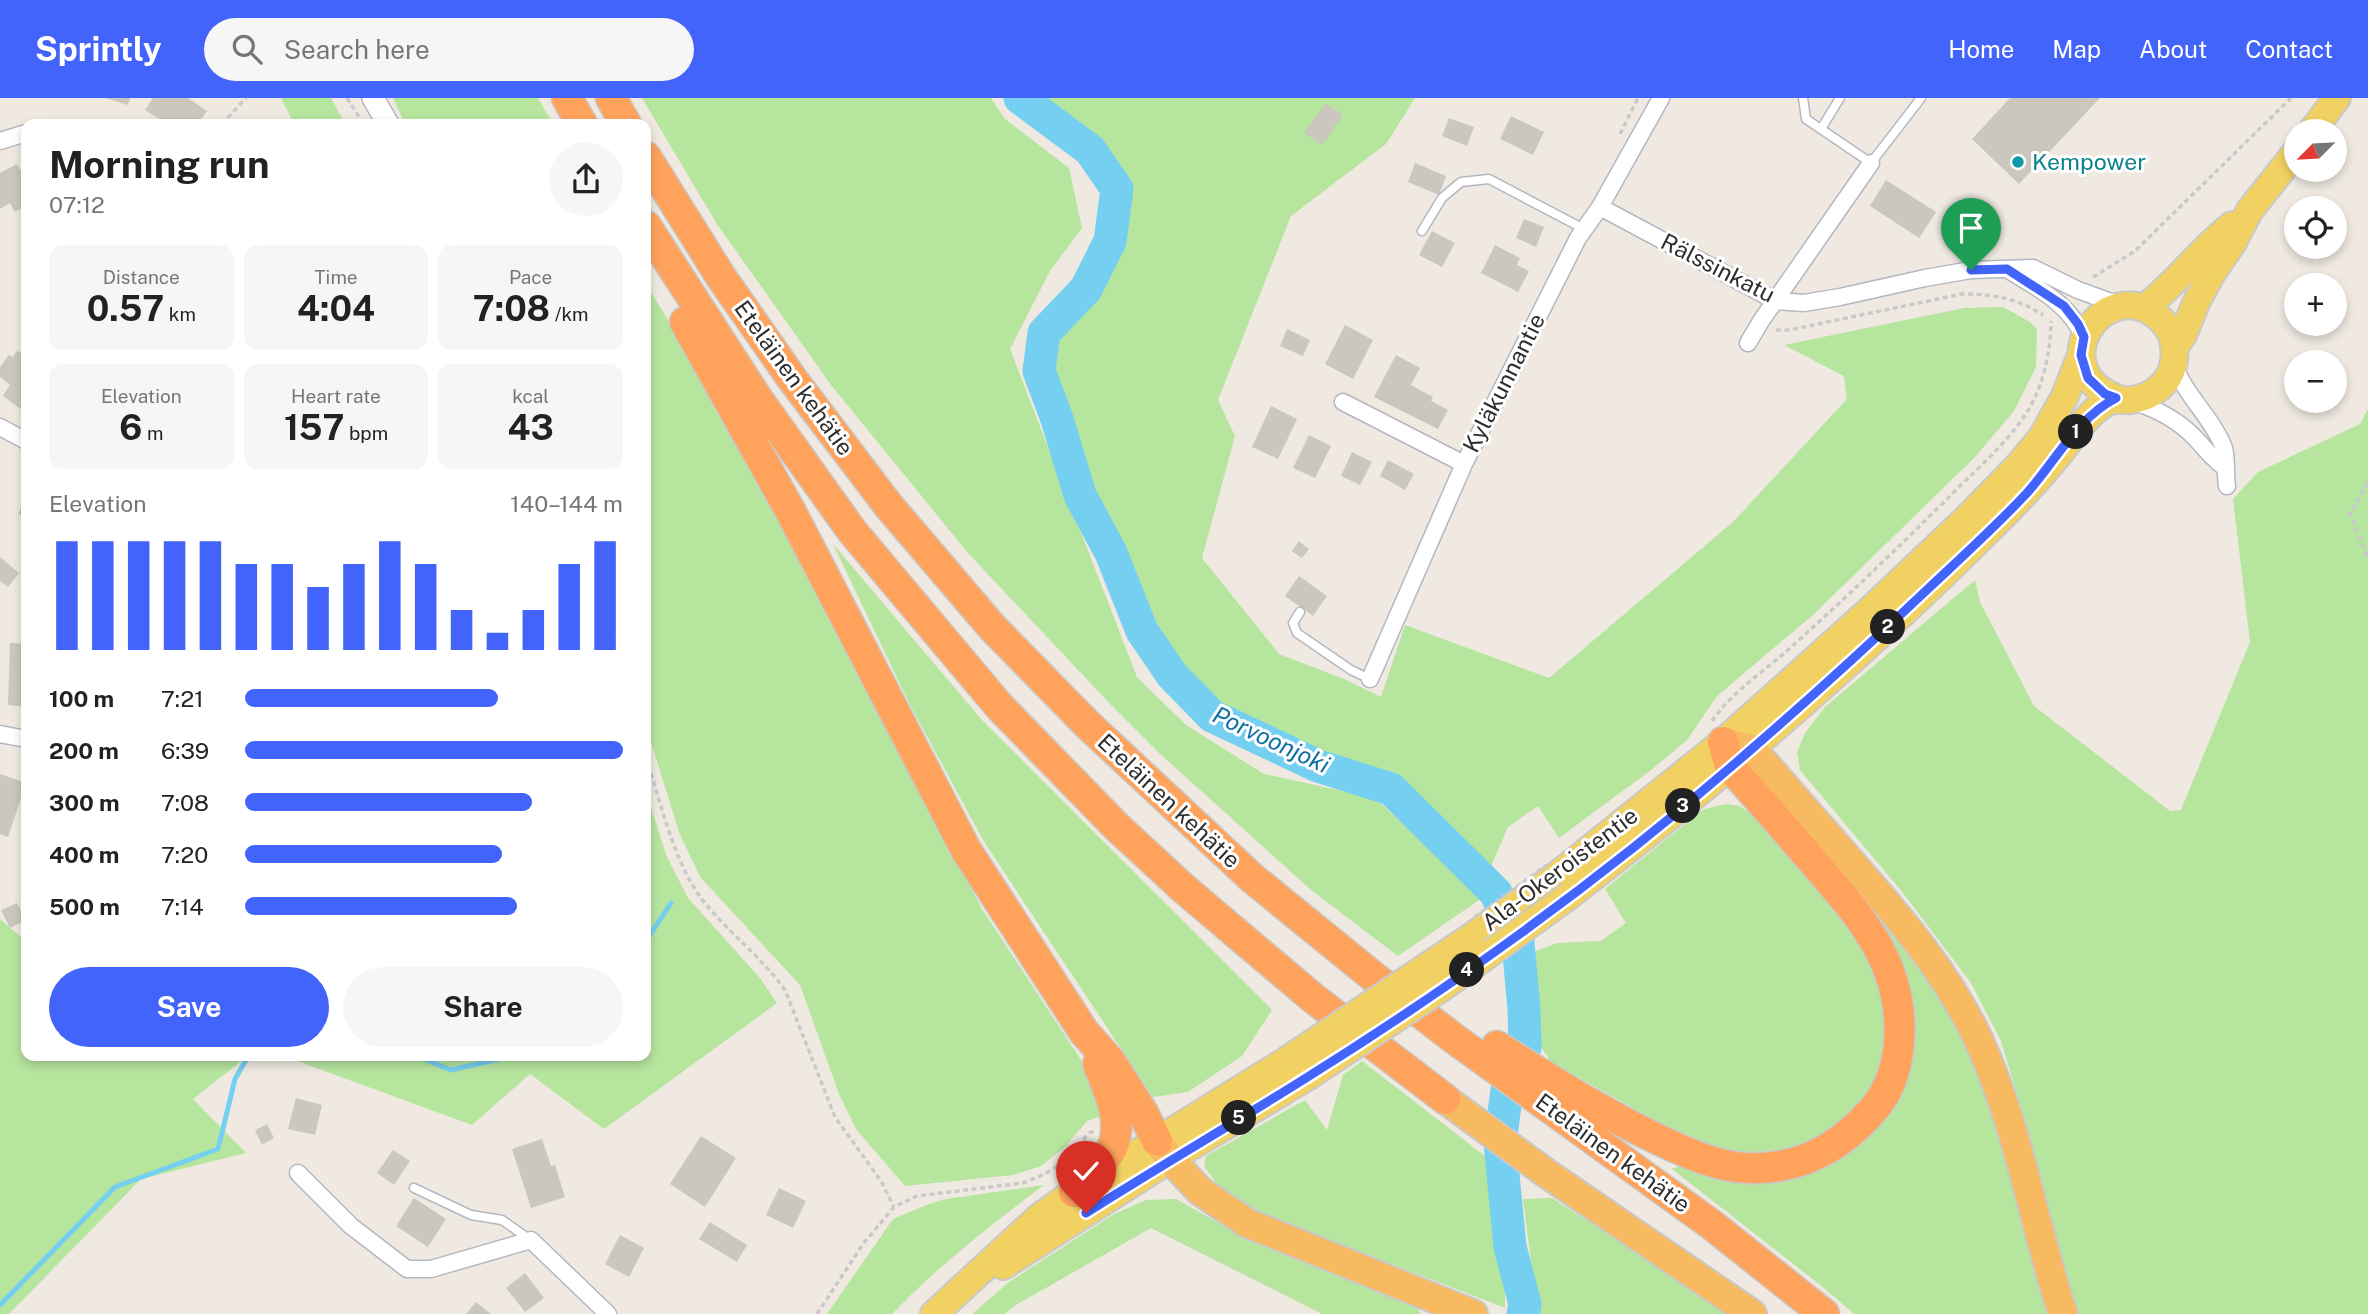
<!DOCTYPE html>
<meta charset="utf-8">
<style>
body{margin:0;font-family:"Public Sans",sans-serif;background:#f6f6f6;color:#222;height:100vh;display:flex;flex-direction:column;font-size:26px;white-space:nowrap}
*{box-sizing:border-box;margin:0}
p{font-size:23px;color:#767676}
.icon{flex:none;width:38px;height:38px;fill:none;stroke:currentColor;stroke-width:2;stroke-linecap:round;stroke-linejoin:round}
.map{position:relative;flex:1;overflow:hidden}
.panel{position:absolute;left:21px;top:21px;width:630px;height:942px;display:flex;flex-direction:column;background:#fff;border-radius:14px;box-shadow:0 4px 10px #0003}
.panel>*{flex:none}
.needle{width:46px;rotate:246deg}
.fabs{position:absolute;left:2284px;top:21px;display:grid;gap:14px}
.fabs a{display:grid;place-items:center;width:63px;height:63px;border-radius:50%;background:#fff;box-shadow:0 4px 10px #0003;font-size:35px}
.pin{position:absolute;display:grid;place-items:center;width:60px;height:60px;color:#fff;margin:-72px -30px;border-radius:50% 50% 50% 0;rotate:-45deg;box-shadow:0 0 7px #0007}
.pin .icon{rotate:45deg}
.km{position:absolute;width:35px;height:35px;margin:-18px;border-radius:50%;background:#222;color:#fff;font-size:19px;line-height:35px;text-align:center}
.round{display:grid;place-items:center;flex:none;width:74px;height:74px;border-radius:37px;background:#f6f6f6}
.head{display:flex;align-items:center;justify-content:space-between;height:119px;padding:0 28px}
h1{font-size:38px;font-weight:700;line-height:52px}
.stats{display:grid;grid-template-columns:repeat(3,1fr);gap:10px;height:119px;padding:7px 28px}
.stats div{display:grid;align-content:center;border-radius:14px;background:#f6f6f6;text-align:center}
.stats b{font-size:35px;font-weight:700}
.stats small{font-size:19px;font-weight:400}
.stats p{font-size:19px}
.chart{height:196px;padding:14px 28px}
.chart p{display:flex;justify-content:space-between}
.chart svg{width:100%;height:126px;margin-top:7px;stroke:#4264fb;stroke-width:6}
.button{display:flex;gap:14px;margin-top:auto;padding:14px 28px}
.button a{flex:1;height:80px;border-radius:42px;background:#4264fb;color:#fff;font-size:28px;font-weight:700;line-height:80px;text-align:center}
.button a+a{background:#f6f6f6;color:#222}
ul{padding:0 28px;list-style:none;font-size:23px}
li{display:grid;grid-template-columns:112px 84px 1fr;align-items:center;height:52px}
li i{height:18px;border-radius:9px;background:#4264fb}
header{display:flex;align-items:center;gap:42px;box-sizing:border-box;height:98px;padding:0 35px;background:#4264fb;color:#fff}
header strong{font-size:33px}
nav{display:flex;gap:38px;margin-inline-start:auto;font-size:24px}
.search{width:490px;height:63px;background:#f6f6f6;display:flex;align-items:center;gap:18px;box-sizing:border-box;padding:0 24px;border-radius:38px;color:#767676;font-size:26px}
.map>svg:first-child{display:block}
.green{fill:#b6e59e}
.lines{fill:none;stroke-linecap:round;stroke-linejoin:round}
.stream{stroke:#75cff0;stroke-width:5}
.river{stroke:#75cff0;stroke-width:33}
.building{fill:#cbc7bf}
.service-casing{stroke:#b4b7c1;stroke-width:11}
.minor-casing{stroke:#b4b7c1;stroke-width:19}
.tertiary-casing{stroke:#b4b7c1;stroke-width:24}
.primary-casing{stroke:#c9c9c9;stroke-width:30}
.trunk-casing{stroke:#c9c9c9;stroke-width:32}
.motorway-casing{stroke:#c9c9c9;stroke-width:33}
.path{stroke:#c9c9c9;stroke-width:3.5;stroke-dasharray:5 3.5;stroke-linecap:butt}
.service{stroke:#fff;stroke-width:8}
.minor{stroke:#fff;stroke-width:16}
.tertiary{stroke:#fff;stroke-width:21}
.primary{stroke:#f2d163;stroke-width:26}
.trunk{stroke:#f8ba60;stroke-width:28}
.motorway{stroke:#ffa35c;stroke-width:30}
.primary-bridge-casing{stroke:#c9c9c9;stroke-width:30;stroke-linecap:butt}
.path-bridge{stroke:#c9c9c9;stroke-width:3.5;stroke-dasharray:5 3.5;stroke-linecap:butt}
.primary-bridge{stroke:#f2d163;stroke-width:26}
.route-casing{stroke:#fff;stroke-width:14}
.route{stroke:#4264fb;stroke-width:9}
.culture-dot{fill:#0f9aa8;stroke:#fff;stroke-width:2.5}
.labels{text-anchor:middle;stroke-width:6;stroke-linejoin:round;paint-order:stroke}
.culture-label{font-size:23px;fill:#0d838f;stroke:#fff;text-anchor:start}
.street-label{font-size:23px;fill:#2e2e2e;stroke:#fff}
.water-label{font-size:24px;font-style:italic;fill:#0d6fa3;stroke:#fff}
</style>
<header>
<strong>Sprintly</strong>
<div class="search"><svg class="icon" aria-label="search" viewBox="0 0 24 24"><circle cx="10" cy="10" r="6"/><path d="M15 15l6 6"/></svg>Search here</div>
<nav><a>Home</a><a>Map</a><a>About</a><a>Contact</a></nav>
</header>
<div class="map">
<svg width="2368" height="1216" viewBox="0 0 2368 1216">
<rect width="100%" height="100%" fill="#efe9e1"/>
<path class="green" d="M281 0H331L345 26H294Z
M393 0H538L553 26H405Z
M642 0H991L1005 21 1069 70 1082 130 1050 173 1010 251 1137 579 1186 627 1264 676 1375 700 1482 800 1398 858 1311 792 1158 654 1112 608 968 455 831 287 717 126Z
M1039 0H1415L1386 46 1291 118 1218 302 1235 338 1202 460 1279 556 1344 581 1381 599 1405 527 1549 580 1733 424 1847 301 1844 278 1784 247 1964 210 2003 209 2030 224 2037 232 2036 269 2014 313 1975 359 1814 516 1717 598 1687 642 1651 672 1559 740 1538 708 1508 729 1491 768 1395 682 1319 655 1211 603 1175 561 1151 525 1120 451 1088 394 1051 272 1059 238 1094 197 1118 148 1128 94 1096 42Z
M646 186 698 271 904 658 982 811 1089 974 1107 1016 1087 1023 1065 1049 1041 1068 1013 1077 905 1088 856 1031 839 996 800 887 701 780 680 737 646 628Z
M2368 311V1216H2076L2024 1019 2001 943 1971 885 1903 795 1800 672 1797 654 1805 635 1825 609 1975 482 1980 504 2034 608 2170 713 2181 712 2250 544 2233 401 2258 374 2360 326Z
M833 446 981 621 1272 912 1242 958 1188 994 1153 999 983 742 909 605Z
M646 694 667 759 688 800 760 880 777 905 604 1031 530 976 472 1027 281 957H646Z
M1725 706 1740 708 1765 727 1860 839 1889 913 1884 964 1862 1008 1835 1033 1791 1055 1743 1061 1699 1047 1551 964 1539 946 1534 854 1557 845 1601 843 1626 825 1605 791 1702 712Z
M1792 709 1918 860 1968 944 1999 1031 2049 1216H1854L1824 1190 1672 1071 1682 1067 1774 1082 1904 973 1914 925 1905 880Z
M0 821 26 843V957H249L193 1001 246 1055 141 1081 9 1216H0Z
M1362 963 1490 1062 1493 1132 1505 1184V1210L1263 1116 1219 1089 1204 1068 1206 1058 1305 1002 1327 1032 1343 977Z
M1044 1087C991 1127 938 1168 892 1216H827L893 1121 929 1106 946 1101Z
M1552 1100 1733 1216H1538L1523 1101Z
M1176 1101 1226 1129 1417 1210 1421 1216H1322L1151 1130 1016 1207 1004 1216H972L1009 1184 1114 1116 1146 1102Z"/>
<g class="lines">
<path class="stream" d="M646 843 671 805
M414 957 451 972 517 957
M0 1207 115 1089 218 1051 235 981 249 957"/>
<path class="river" d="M1020 0 1090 52 1117 91 1110 143 1086 191 1044 235 1039 273 1057 321 1080 397 1111 455 1142 533 1172 577 1212 618 1318 668 1391 691 1496 795 1518 845 1524 911 1525 950 1509 977 1500 1045 1510 1149 1525 1206 1523 1216"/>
</g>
<path class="building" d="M105 0H130L128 7Z
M153 0H188L207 13 198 26H167L145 12Z
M2010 0H2100L2019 86 1972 41Z
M1326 5 1343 17 1322 47 1304 35Z
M1511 18 1544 34 1533 57 1500 41Z
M1449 20 1474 29 1467 48 1442 38Z
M1415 65 1446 78 1439 97 1408 84Z
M17 66 26 83V108L14 114 10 105 0 111V75Z
M1886 82 1936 114 1919 140 1870 108Z
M1524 121 1544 129 1536 149 1516 140Z
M1432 133 1455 145 1442 169 1419 157Z
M1495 147 1520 160 1517 167 1529 173 1518 194 1481 175Z
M1345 227 1373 242 1353 281 1325 266Z
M1287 231 1310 242 1303 258 1280 248Z
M17 253 26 256V315L3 298 10 287 0 279V269L9 257 13 259Z
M1396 257 1420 270 1411 287 1433 299 1431 303 1448 312 1438 331 1374 299Z
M1271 308 1297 321 1278 361 1252 349Z
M1309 337 1331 348 1315 380 1293 370Z
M1352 354 1372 364 1360 387 1341 378Z
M1388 362 1414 376 1405 392 1380 378Z
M26 399V420L18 416Z
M1299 443 1309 451 1302 460 1292 453Z
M0 459 19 475 8 489 0 483Z
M1299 478 1327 498 1313 518 1285 498Z
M10 545 26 546V609L8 607Z
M0 676 26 685 8 739 0 736Z
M17 805 26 822 10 830 1 812Z
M296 1000 322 1007 315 1037 288 1031Z
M267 1026 274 1040 262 1047 255 1032Z
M701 1038 736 1060 705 1109 670 1086Z
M542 1041 551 1068 555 1067 565 1099 531 1110 512 1051Z
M393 1052 410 1063 394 1087 377 1075Z
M779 1090 806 1103 793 1130 766 1117Z
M414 1100 446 1121 428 1149 396 1128Z
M710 1124 747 1147 737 1164 699 1141Z
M620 1137 644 1150 629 1179 605 1166Z
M525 1175 544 1200 525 1214 506 1190Z
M476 1204 491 1216H466Z"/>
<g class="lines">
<defs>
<path id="service" d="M1803 0 1806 21 1871 65 1921 0
M1821 31 1840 0
M1422 133 1442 100 1461 84 1489 81 1584 131
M1300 514 1293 525 1297 535 1351 572 1370 581
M414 1090 471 1117 502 1122 529 1141"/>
<path id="minor" d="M0 43 26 35
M1600 109 1776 203 1804 205 1840 199 1925 180 1971 172 2033 170 2078 192 2122 208
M2007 171C2038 191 2067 203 2084 239
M1748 245 1761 223 1871 65
M2174 266C2185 298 2212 319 2224 350 2227 357 2225 379 2227 388
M2132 303C2157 311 2179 322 2197 342 2207 353 2212 360 2224 369
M1343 304 1464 366
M0 329 26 343
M1370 581 1464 366 1578 140 1600 109 1661 0
M0 636 26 641
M298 1075 351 1128 407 1171H431L531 1142 608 1216"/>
<path id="tertiary" d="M373 0 388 26"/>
<path id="primary" d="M2312 33 2337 0
M2144 210C2176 186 2200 152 2232 127
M2175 249 2183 237 2196 205 2212 175 2232 146 2250 112 2296 54
M1570 797C1719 682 1862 559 1995 426 2019 402 2042 378 2063 351 2075 336 2085 319 2101 308 2114 299 2118 303 2131 302 2152 300 2172 284 2174 262 2176 246 2172 231 2159 220 2106 173 2040 269 2116 300
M1471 839 1556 778 1723 644 1868 514 1964 423 2017 369 2042 339 2065 298 2081 257
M1003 1168 1170 1061 1307 979
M934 1216 1038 1120 1074 1094 1287 962"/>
<path id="trunk" d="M1723 644 1752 651C1787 691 1822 731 1857 771 1903 824 1949 878 1979 943 2019 1030 2033 1125 2063 1216
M1445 1001 1546 1075 1752 1216
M1157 1043 1170 1061 1200 1093 1247 1125 1473 1216"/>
<path id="motorway" d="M567 0 582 26
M611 0 626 26
M646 59 721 179 793 282 888 407 992 529 1087 626 1252 780 1375 880 1456 942 1712 1127 1824 1216
M646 128 757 300 852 433 999 608 1116 728 1183 790 1313 900 1445 1001
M685 224 791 414 966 752 1084 934 1110 963 1142 1013 1157 1043
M1497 948C1549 982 1601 1014 1657 1041 1685 1054 1716 1069 1747 1070 1799 1072 1838 1051 1872 1013 1905 977 1905 916 1889 873 1875 835 1847 803 1821 773 1791 738 1761 703 1730 669L1723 644
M1074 1094C1085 1082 1103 1066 1111 1052 1125 1025 1108 991 1098 966"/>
</defs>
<use href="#service" class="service-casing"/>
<use href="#minor" class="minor-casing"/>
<use href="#tertiary" class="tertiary-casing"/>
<use href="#primary" class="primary-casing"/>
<use href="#trunk" class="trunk-casing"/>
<use href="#motorway" class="motorway-casing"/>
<path class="path" d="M347 0 361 22
M222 26 246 0
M1620 36 1638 0
M2093 179 2135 153 2291 0
M1776 232H1789L1962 196C1993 196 2017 200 2043 217
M2368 385 2350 415 2368 461
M1712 623C1732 594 1763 574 1789 551 1846 500 1901 447 1955 393 1980 368 2008 344 2027 314 2043 289 2051 253 2051 223
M646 659C660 702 674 764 701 800 726 833 761 858 785 892L835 1019 881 1083 894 1109
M817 1216 863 1146 894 1109 917 1098 1023 1085 1045 1076 1062 1065 1089 1035 1094 1033"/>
<use href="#service" class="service"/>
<use href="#minor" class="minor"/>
<use href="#tertiary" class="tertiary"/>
<use href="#primary" class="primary"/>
<use href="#trunk" class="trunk"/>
<use href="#motorway" class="motorway"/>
<defs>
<path id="primary-bridge" d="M1287 962 1471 839
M1307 979 1443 889 1570 797"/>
</defs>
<use href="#primary-bridge" class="primary-bridge-casing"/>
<path class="path-bridge" d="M1475 819 1547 767"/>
<use href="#primary-bridge" class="primary-bridge"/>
</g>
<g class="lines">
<defs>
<path id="route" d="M1086 1115C1158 1069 1233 1026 1306 980 1463 882 1615 771 1754 649 1814 597 1873 543 1931 488 1963 458 1996 428 2026 396 2055 364 2077 320 2116 300L2105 296 2088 280 2081 257 2084 239 2078 226 2064 208 2007 171 1971 172"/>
</defs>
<use href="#route" class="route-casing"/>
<use href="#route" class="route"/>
</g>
<circle class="culture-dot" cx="2018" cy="64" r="7"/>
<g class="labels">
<g class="culture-label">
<text x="2032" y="72">Kempower</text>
</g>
<g class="street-label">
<text transform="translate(1718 170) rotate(27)" y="8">Rälssinkatu</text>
<text transform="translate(794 280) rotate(54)" y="8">Eteläinen kehätie</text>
<text transform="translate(1504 285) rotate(-63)" y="8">Kyläkunnantie</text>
<text transform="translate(1169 703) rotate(43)" y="8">Eteläinen kehätie</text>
<text transform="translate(1560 771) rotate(-37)" y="8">Ala-Okeroistentie</text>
<text transform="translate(1613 1055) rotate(36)" y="8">Eteläinen kehätie</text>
</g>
<g class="water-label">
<text transform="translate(1271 642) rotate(25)" y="8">Porvoonjoki</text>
</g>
</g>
</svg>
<div class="fabs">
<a><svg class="needle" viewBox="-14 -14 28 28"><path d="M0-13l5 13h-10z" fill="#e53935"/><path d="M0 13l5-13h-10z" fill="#767676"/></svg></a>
<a><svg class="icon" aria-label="locate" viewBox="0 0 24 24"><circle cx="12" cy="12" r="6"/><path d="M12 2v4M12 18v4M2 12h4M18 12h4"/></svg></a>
<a>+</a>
<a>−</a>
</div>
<div class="pin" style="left:1971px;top:172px;background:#1e9e55"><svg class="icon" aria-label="arrive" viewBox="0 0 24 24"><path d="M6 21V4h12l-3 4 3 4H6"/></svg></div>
<div class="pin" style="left:1086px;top:1115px;background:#d93025"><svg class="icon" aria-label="check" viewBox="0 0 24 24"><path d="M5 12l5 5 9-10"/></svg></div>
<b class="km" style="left:2076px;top:334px">1</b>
<b class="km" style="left:1888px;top:529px">2</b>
<b class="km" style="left:1683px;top:708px">3</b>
<b class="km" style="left:1467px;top:872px">4</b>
<b class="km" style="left:1239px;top:1020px">5</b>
<section class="panel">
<div class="head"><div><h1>Morning run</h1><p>07:12</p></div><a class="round"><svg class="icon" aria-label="share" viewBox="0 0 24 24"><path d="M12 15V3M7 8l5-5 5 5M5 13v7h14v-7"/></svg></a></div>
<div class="stats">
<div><p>Distance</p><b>0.57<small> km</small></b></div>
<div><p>Time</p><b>4:04</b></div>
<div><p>Pace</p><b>7:08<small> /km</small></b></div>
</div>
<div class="stats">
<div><p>Elevation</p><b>6<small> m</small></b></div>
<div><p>Heart rate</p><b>157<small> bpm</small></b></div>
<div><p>kcal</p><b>43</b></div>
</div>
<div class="chart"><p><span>Elevation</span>140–144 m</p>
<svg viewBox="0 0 160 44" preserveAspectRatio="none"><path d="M5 44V6M15 44V6M25 44V6M35 44V6M45 44V6M55 44V14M65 44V14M75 44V22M85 44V14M95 44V6M105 44V14M115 44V30M125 44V38M135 44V30M145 44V14M155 44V6"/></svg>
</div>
<ul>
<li><b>100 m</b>7:21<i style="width:67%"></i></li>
<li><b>200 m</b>6:39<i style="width:100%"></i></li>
<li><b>300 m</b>7:08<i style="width:76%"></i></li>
<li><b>400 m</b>7:20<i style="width:68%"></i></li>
<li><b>500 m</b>7:14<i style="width:72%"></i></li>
</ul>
<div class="button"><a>Save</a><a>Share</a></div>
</section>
</div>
